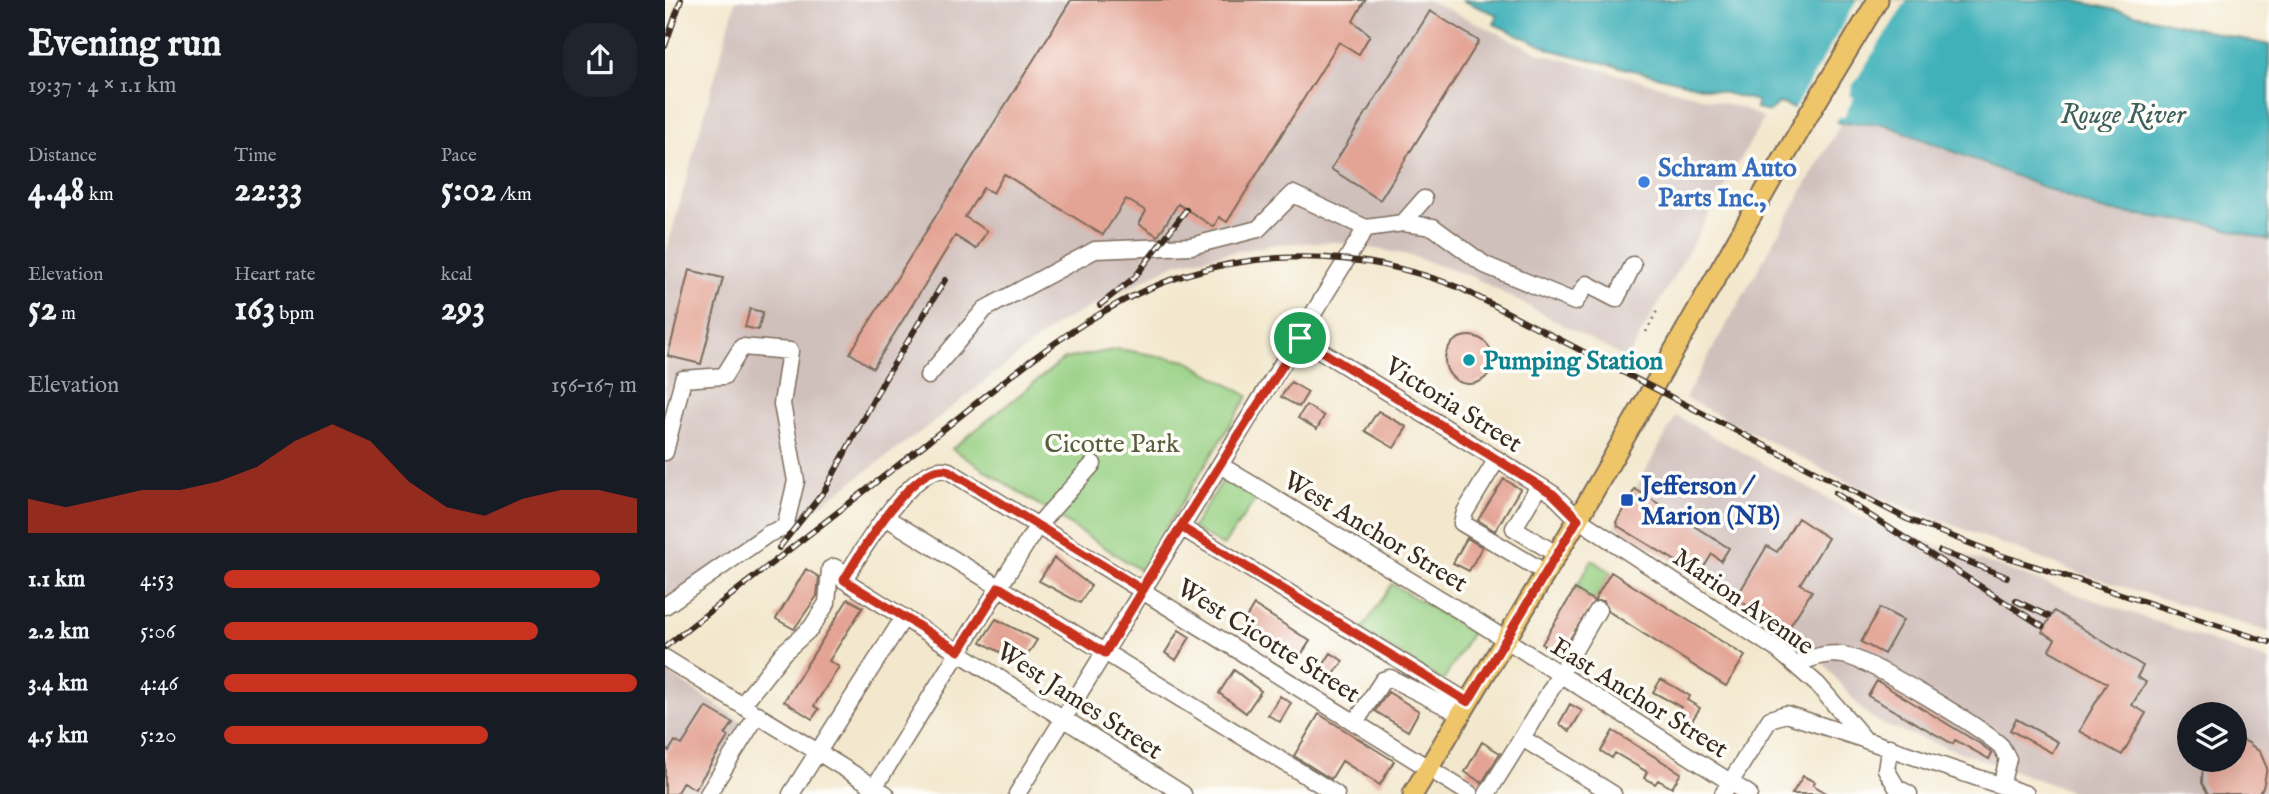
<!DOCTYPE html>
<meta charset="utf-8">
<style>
body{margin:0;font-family:"IM FELL English",serif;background:#20242c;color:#f1f3f6;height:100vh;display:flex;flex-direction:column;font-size:26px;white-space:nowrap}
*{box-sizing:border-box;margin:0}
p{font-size:23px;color:#9ea1a6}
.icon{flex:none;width:38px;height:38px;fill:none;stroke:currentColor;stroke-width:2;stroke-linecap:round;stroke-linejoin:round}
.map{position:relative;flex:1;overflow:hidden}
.sheet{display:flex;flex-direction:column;background:#171b24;width:665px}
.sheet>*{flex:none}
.fabs{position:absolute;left:1512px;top:702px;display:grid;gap:14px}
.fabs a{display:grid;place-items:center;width:70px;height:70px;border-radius:50%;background:#171b24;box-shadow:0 7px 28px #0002;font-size:35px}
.pin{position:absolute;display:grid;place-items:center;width:60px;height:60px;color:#fff;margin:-30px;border:4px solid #fff;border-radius:50%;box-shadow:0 2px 7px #0007}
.round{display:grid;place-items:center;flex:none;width:74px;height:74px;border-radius:28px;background:#20242c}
.head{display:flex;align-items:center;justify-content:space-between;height:119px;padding:0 28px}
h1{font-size:38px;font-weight:800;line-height:52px}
.metrics{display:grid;grid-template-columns:repeat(3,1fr);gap:10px;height:119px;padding:7px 28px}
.metrics div{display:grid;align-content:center}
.metrics b{font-size:35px;font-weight:800}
.metrics small{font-size:19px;font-weight:400}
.metrics p{font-size:19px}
.chart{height:196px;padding:14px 28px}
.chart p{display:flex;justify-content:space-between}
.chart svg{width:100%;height:126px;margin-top:7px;fill:#c8321e;opacity:.7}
ul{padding:0 28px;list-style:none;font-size:23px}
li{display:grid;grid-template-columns:112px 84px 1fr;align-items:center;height:52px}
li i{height:18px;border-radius:9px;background:#c8321e}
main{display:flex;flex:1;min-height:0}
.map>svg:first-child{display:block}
.industrial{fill:#d0c0bc;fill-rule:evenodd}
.green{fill:#97d083;stroke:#697d50;stroke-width:2}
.water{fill:#41b1b9;stroke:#3e6e6c;stroke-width:2}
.pier{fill:#f3e8ce}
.building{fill:#e4a495}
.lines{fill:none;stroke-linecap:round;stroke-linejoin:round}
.minor-casing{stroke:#7b6c5c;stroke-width:19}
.major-casing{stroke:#7b6c5c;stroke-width:23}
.path{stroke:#7b6c5c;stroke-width:2.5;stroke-dasharray:2 5;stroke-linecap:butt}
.minor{stroke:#fff;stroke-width:16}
.major{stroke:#eec569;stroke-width:19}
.rail-casing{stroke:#3b2a1e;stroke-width:6}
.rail{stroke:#fdfcf7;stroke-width:3.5;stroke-dasharray:10;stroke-linecap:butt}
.route-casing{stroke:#fff;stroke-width:14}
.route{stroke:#c8321e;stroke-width:9}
.shop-dot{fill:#3f7fe0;stroke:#fdfcf7;stroke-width:2.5}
.culture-dot{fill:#0f9aa8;stroke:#fdfcf7;stroke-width:2.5}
.transit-dot{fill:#1a4fb4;stroke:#fdfcf7;stroke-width:2.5}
.labels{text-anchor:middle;stroke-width:7;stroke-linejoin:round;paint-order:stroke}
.shop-label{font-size:26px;font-weight:bold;fill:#366cbe;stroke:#fdfcf7;text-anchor:start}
.culture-label{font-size:26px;font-weight:bold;fill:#0d838f;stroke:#fdfcf7;text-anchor:start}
.street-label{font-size:26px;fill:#3b2a1e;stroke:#fdfcf7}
.park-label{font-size:26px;fill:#575c3c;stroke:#fdfcf7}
.transit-label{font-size:26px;font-weight:bold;fill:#164399;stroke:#fdfcf7;text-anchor:start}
.water-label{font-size:28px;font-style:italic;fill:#3d605c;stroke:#fdfcf7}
</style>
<main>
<section class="sheet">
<div class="head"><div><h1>Evening run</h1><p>19:37 · 4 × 1.1 km</p></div><a class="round"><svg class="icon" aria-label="share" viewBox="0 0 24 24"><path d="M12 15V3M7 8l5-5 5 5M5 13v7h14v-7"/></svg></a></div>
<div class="metrics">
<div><p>Distance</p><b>4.48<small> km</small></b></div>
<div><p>Time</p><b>22:33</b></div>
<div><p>Pace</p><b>5:02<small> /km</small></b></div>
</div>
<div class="metrics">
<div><p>Elevation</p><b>52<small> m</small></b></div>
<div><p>Heart rate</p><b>163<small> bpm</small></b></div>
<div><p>kcal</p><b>293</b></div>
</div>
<div class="chart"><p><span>Elevation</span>156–167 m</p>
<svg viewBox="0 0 160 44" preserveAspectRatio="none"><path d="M0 44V32L10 35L20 32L30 29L40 29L50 26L60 21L70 12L80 6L90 12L100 26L110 35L120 38L130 32L140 29L150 29L160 32V44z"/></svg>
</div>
<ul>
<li><b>1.1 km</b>4:53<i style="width:91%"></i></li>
<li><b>2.2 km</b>5:06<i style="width:76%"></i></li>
<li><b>3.4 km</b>4:46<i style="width:100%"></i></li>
<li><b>4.5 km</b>5:20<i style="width:64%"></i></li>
</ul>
</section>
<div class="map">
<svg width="1604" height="794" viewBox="0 0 1604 794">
<rect width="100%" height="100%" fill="#fdfcf7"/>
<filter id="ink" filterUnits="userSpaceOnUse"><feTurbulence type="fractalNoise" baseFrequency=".0143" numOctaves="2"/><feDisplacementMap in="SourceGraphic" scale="14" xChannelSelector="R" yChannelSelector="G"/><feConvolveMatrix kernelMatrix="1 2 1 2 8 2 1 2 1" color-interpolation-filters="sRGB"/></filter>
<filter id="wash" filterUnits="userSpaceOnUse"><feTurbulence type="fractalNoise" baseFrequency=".00686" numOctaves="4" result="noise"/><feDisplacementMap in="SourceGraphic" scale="28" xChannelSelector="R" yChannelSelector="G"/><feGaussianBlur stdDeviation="1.57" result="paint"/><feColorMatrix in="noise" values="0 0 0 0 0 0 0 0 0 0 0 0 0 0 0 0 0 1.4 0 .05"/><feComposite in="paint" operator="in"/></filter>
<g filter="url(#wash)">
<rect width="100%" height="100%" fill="#f3e8ce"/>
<path class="industrial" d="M71 0H763L877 54 1076 108 1099 118 962 359 808 277 739 254 671 242 611 244 512 263 394 323 262 427 124 528 0 608V256Z
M1176 123 1219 124 1299 157 1604 240V632L1411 572 1206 494 1020 398Z
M1011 416 1208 523 1604 661V794H1414L1216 724 1198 711 1138 638 950 526ZM1524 714H1570V760H1524Z
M0 671 77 722 31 794H0Z"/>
<path class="green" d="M454 349 522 361 583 396 475 570 287 449 399 359Z
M558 480 591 499 558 546 527 528Z
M927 560 946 572 929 601 910 589Z
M727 584 807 632 778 681 696 631Z"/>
<path class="water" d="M796 0H1408L1604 45V240L1543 224 1436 210 1219 124 1176 123 1114 103 1104 112 1091 109 1092 101 887 50 829 24 833 15Z"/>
<path class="pier" d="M1192 0H1242L1188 85 1185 95 1189 98 1178 118 1175 116 1170 124 1127 112Z"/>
<g id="blocks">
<path class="building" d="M406 0H700L688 21 705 35 694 54 674 42 562 222 554 217 549 227 513 204 493 236 474 224 481 211 461 199 438 235 339 174 328 193 318 188 300 217 322 231 311 249 290 236 208 368 185 353Z
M765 11 814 41 715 200 666 169Z
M24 270 58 278 36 364 3 356Z
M85 309 98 312 93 330 80 327Z
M780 360a24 24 0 1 1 48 0a24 24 0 1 1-48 0Z
M626 382 643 392 634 407 616 397Z
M641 405 659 416 652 429 633 418Z
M713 411 742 427 729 448 700 431Z
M839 479 855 489 830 531 813 520Z
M970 489 1064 548 1056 561 1047 554 1034 575 953 526 951 522Z
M1133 518 1163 538 1135 584 1147 591 1121 632 1071 598 1102 546 1112 552Z
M802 538 817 547 804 571 788 563Z
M389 558 426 586 415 603 374 581Z
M141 569 154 577 152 596 129 629 111 619Z
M946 572 1080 656 1061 686 943 611 939 601H929Z
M910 589 929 601 894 656 877 644Z
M183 599 198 607 164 661 174 667 149 706 154 709 147 719 119 701Z
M589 605 645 641 630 664 576 626Z
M1215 608 1238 620 1219 654 1196 642Z
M1389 611 1478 666 1472 677 1481 682 1467 705 1481 713 1457 755 1414 731 1442 683 1384 650 1390 639 1377 632Z
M331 619 372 640 357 664 316 642Z
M514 630 525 637 511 660 500 653Z
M666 653 678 661 663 683 651 676Z
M569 670 596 691 581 713 554 693Z
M996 679 1025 696 1022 700 1035 708 1022 728 1008 719 1016 707 988 692Z
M1212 681 1317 745 1327 753 1324 759 1290 740 1288 744 1203 696Z
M723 692 754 711 743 731 710 711Z
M615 696 626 703 615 722 603 715Z
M905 704 917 711 905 731 894 724Z
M41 707 68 723 60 735 63 737 30 789 18 782 11 794H0V748L4 751 10 741 17 745Z
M654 714 729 761 715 785 677 761 666 779 629 756Z
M1351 719 1393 742 1387 753 1345 730Z
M948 731 1016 773 1007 788 993 780 990 784 979 778 982 772 950 753 947 758 936 751Z
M1570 738 1582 742 1595 752 1602 768 1598 788 1593 794H1543L1537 783 1538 760H1570Z
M817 742 835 753 817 783 800 772Z
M1138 776 1150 782 1148 785 1163 794H1127Z"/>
</g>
</g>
<g filter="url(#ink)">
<use href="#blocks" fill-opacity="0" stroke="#7b6c5c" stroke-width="2"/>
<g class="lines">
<defs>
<path id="minor" d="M738 223 768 227 820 265 910 302 922 284 951 299 968 265
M635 338 888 494 913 519 1113 650 1153 685 1200 740 1361 794
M263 376 320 309 430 250 526 246 593 229 628 194 701 228 738 223 759 199
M0 452 18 379 59 376 77 347 125 351 117 404 131 481 120 527 103 534 0 606
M832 459 800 512 797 523 881 573
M555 465 805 617 1084 794
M874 486 849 528 891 554
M220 517 671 794
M516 527 803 702
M933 610 857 738 948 794
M0 658 221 794
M1131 665C1147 658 1160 652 1178 655 1206 660 1312 725 1336 746L1343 759 1336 785
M77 705 118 653 146 628 162 603 165 569 169 567 182 574
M690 723 718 680 725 678 796 714
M1225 747 1221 769 1232 788 1244 794
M43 794 93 714
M126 794 239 617
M205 794 373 525 428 464
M352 794 701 228
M518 794 179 580C194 555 251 457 284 471L805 794
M822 794 857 738
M1058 794 1105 719 1121 714 1198 739"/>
<path id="major" d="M748 794 913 519 1144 114 1213 0"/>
</defs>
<use href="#minor" class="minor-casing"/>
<use href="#major" class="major-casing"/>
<path class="path" d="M981 332 993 309"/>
<use href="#minor" class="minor"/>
<use href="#major" class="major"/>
<defs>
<path id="rail" d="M0 46 16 0
M435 305 470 277 521 210
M1170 493 1377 626
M114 548 160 490 218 382 280 280
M1275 551 1342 577
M1351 601 1383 616
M0 647C83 581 167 517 251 451 312 404 371 351 438 312 547 247 678 241 795 288L1242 519 1335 555 1604 642"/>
</defs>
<use href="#rail" class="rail-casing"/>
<use href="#rail" class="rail"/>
</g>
</g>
<g class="lines" filter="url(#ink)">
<defs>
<path id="route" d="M635 338 482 580 478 590 284 471C251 457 194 555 179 580L294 651 334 587 440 653 516 527 803 702 913 519 888 494 635 338"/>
</defs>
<use href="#route" class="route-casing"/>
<use href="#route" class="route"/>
</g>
<circle class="shop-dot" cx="979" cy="182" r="7"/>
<circle class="culture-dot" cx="804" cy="360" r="7"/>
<rect class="transit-dot" x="955" y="493" width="14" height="14" rx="3.5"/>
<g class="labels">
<g class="shop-label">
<text x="993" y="176">Schram Auto<tspan x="993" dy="30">Parts Inc.,</tspan></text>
</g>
<g class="culture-label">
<text x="818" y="369">Pumping Station</text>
</g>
<g class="street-label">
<text transform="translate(789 404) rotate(32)" y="9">Victoria Street</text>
<text transform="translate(711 531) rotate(31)" y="9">West Anchor Street</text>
<text transform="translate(1079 601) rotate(35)" y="9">Marion Avenue</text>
<text transform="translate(604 640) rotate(32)" y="9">West Cicotte Street</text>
<text transform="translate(975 697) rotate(32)" y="9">East Anchor Street</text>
<text transform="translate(415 700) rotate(33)" y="9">West James Street</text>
</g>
<g class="park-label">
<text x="447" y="452">Cicotte Park</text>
</g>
<g class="transit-label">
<text x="976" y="494">Jefferson /<tspan x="976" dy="30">Marion (NB)</tspan></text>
</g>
<g class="water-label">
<text x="1458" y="123">Rouge River</text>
</g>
</g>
</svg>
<div class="fabs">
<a><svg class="icon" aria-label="layers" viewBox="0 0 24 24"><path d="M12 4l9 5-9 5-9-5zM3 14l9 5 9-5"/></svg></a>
</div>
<div class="pin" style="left:635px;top:338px;background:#1e9e55"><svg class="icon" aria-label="arrive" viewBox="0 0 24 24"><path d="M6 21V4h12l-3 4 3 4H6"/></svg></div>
</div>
</main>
